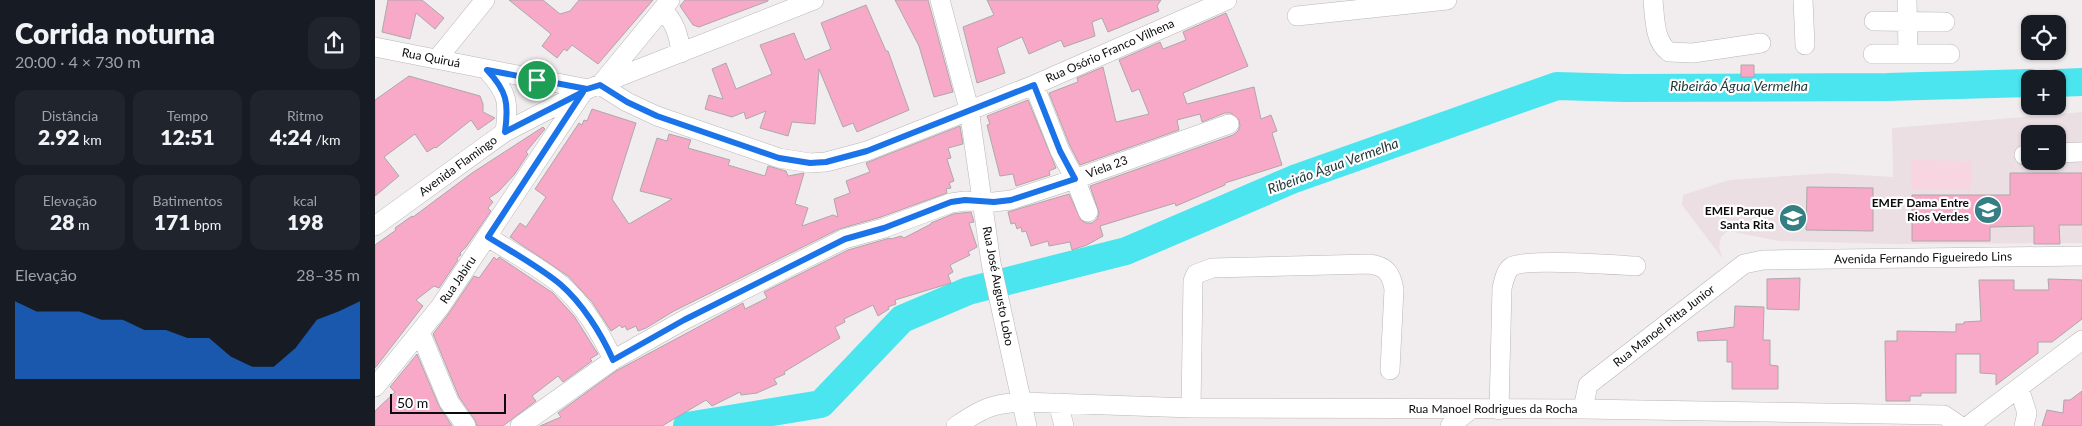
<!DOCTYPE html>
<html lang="pt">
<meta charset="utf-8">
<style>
body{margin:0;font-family:Lato,sans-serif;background:#20242c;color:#f1f3f6;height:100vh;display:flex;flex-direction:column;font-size:19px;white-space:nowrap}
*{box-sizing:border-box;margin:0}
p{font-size:16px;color:#9ea1a6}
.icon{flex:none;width:28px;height:28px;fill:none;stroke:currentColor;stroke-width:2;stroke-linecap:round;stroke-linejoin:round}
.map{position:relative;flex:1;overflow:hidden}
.drawer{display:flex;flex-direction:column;background:#171b24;width:375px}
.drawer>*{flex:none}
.buttons{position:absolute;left:1646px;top:15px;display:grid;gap:10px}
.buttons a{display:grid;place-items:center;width:45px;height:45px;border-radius:10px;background:#171b24;box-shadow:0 1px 4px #0004;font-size:25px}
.scale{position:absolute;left:15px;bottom:12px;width:116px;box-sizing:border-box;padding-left:5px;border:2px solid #0d0c0d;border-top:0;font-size:14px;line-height:18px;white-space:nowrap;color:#0d0c0d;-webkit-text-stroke:4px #fff;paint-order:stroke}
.pin{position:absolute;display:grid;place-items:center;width:42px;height:42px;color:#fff;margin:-21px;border:2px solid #fff;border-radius:50%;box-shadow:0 1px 5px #0007}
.round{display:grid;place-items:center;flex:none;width:52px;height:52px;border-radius:15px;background:#20242c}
.head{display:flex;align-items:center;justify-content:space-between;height:85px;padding:0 15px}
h1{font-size:28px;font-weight:800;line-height:38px}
.figures{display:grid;grid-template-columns:repeat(3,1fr);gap:8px;height:85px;padding:5px 15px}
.figures div{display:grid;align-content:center;border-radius:12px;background:#20242c;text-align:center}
.figures b{font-size:21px;font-weight:800}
.figures small{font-size:14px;font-weight:400}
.figures p{font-size:14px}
.chart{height:140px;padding:10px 15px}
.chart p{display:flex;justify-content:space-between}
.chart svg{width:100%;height:90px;margin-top:5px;fill:#1a73e8;opacity:.7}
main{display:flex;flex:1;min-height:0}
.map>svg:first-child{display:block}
.built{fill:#ecdfe4;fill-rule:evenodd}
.green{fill:#f7d5e1}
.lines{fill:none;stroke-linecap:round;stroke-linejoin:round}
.river{stroke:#4be5ef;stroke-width:28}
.building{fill:#f9a9c8;stroke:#aca8a9}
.minor-casing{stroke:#bab6b7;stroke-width:20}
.minor{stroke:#fff;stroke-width:19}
.route-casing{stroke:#fff;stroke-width:10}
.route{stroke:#1a73e8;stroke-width:6}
.labels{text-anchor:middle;stroke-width:4.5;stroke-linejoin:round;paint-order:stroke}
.street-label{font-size:12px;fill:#0d0c0d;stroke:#fff}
.poi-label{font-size:12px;font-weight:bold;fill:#0d0c0d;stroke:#fff;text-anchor:end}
.water-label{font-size:14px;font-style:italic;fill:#213a3c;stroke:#fff}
</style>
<main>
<section class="drawer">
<div class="head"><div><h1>Corrida noturna</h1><p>20:00 · 4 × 730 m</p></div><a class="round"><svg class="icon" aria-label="share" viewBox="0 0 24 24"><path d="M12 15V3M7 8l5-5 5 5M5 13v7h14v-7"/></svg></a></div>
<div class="figures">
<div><p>Distância</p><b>2.92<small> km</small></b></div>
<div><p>Tempo</p><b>12:51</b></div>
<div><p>Ritmo</p><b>4:24<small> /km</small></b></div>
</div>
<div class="figures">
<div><p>Elevação</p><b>28<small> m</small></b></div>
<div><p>Batimentos</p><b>171<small> bpm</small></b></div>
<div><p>kcal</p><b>198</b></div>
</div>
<div class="chart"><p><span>Elevação</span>28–35 m</p>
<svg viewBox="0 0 160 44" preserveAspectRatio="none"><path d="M0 44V6L10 11L20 11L30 11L40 15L50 15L60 20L70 20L80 24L90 24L100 33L110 38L120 38L130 29L140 15L150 11L160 6V44z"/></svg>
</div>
</section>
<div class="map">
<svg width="1707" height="426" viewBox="0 0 1707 426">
<rect width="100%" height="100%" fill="#f1edee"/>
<path class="built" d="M1707 112V243L1520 244 1404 241 1353 231 1346 237 1344 247 1348 259 1307 205 1308 195 1354 180 1455 173 1518 177 1517 128ZM1655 134H1682V161H1655Z"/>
<path class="green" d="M1536 160 1597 161 1596 190 1536 189Z"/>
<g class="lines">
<path class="river" d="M1682 83 1707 82
M312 426 446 404 527 319 593 291 751 251 919 179 1182 86 1249 88 1512 87 1655 83"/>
</g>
<path class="building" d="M13 0H47L69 18 60 29 41 13 35 39 7 32Z
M134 0H168L185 14 195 11 204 0H278L223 64 197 45 192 51 189 49 182 58 167 46 176 34Z
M310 0H393V1L324 27 318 25 305 6Z
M520 0H553L578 92 559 97 544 46Z
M612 0H786L782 6 784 11 733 32 727 18 717 22 720 36 689 47 686 40 654 54 647 37 622 48 630 73 602 83 588 27 619 15Z
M491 5 511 51H513L534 110 482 132 478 123 468 127 444 69 440 124 417 122 413 136 385 128 391 111 371 119 369 112 357 117 330 109 334 95 348 99 337 69 351 63 361 89 397 74 385 45 419 33 430 60 456 49 446 23Z
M851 13 873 66 808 93 812 104 879 87 886 119 896 115 902 131 897 133 907 165 850 183V185L801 206 800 203 725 226 728 236 712 245 697 250 695 242 674 246 673 241 656 246 651 231 647 232 646 227 642 229 640 223 636 224 633 212 694 194 706 220 711 223H717L722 219 724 213 715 186 858 135 863 131 865 126 864 120 856 113H850L827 122 825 114 802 120 804 130 705 165 695 146 674 93 703 82 702 78 728 67 741 122 774 114 764 89 757 92 744 60 785 42 788 49 811 40 808 32Z
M1366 65H1379V77H1366Z
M34 76 105 96 108 104V112L120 118 103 130 96 120 61 148 60 147 52 152 40 134 9 157 24 176 0 196V100Z
M653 100 681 168 674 171 675 175 641 186 638 174 625 176 612 125 615 124 612 116Z
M217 109 261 123 237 199 254 224 297 199 265 191 282 138 292 141 294 134 316 140 313 148 355 160 353 165 390 176 393 166 411 171 413 176 429 173 420 204 433 208 427 226 458 215 463 217 459 199 475 193 471 181 495 172 491 163 585 126 588 144 573 148 576 158 572 159 579 181 574 183 576 188 571 189 572 193 506 217 464 229 299 311 271 328 263 331 261 326 252 330 250 326 247 328 245 325 236 331 217 302 193 276 135 237 145 223 151 227 171 197 160 189 204 123 207 125 209 120 212 121Z
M168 127 170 129 151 152 153 154 139 175 123 192 114 198 118 202 113 208 116 211 91 247 85 253 86 255 82 258 83 260 64 288 59 286 41 300 48 306 0 368V245L21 230 20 228 37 216 38 217 97 173Z
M1635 173H1707V225H1684L1685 244H1659V226L1615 227V241H1537V195H1635Z
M1432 187 1498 188V231L1431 230Z
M596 212 599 222 594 223 602 247 593 252 595 255 575 265 578 272 573 275 576 283 520 300 521 304 513 307 514 309 503 316 498 305 469 319 470 322 460 327 465 338 409 372 410 374 399 379 402 384 382 393 366 395 365 392 337 406 331 400 287 426H165L186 417 183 413 241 371 368 303 370 309 392 298 389 292 473 250 515 238 516 239 526 236 529 238 556 224V223L578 214Z
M119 257 122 260 124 257 178 293 199 316 223 354 215 359 217 361 188 382 183 376 157 396 161 401 128 426H102L100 420 84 397 58 334 74 313 99 276 104 278Z
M1425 278 1424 310 1392 309V279Z
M1673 279 1707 280V319L1677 342H1663V353L1621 385V374L1605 373V354H1581V393H1546V396H1535V401H1511L1510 341H1522V331L1581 332V324H1589V322L1606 321 1604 280H1639V290H1674Z
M1360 306 1389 307 1388 340H1395V365L1403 366V389H1357V362H1352V340L1323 341 1322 332 1359 327Z
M42 354 64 406 77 426H0V411L20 392 15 387Z
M1707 391V426H1667L1672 410 1688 413 1689 400H1695Z"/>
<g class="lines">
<defs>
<path id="minor" d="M295 0 225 85 252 102 282 116 404 158 435 163 451 162 492 151 659 85 852 0
M565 0 594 109 616 263 652 426
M1278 0C1280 18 1279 41 1294 52L1318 53 1386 43
M1428 0 1430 45
M1532 0 1533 53
M287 10C300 21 304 36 306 53
M922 16 1072 0
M1499 21 1570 22
M0 47 213 89
M1498 54H1575
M62 59 110 0
M112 70C133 93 134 102 130 132
M659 85 685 151 700 179 713 212
M1682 153 1707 152
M1649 155 1655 154
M0 226 130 132 213 89 439 0
M113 237C136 252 163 266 185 284 207 303 226 333 238 360
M45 332 74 402 91 426
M0 387 65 307 208 92
M1644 388 1652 413 1649 426
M683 403 689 426
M816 408 818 281 821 274 837 268 994 264C1011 266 1016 273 1019 289L1015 370
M1208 409 1213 385 1369 264 1388 260 1707 256
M1124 410 1127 288C1129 281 1130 272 1136 267 1148 258 1241 265 1261 266
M145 426 238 360 309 320 469 239 509 228 576 203 590 201 619 202 636 200 700 179 854 124
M581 426C607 409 615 404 647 402L816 408 1208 409 1569 415 1585 426
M1075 426 1095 410
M1593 426 1707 340"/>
</defs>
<use href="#minor" class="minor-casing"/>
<use href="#minor" class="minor"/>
</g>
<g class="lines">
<defs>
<path id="route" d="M112 70 212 89 225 85 252 102 282 116 404 158 435 163 451 162 492 151 659 85 685 151 700 179 636 200 619 202 590 200 576 202 509 228 470 239 309 320 238 360C226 333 207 303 185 284 163 266 137 252 113 237L208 92 130 132C134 103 132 91 112 70Z"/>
</defs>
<use href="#route" class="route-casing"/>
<use href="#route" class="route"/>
</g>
<defs>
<symbol id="school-disc" viewBox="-11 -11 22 22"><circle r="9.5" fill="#357e83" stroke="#fff"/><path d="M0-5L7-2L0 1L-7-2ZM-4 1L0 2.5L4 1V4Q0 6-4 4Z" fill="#fff"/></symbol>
</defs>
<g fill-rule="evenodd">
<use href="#school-disc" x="1597" y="194" width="32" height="32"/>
<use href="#school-disc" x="1402" y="202" width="32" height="32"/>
</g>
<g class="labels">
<g class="street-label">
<text transform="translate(735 51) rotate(-24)" y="4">Rua Osório Franco Vilhena</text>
<text transform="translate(56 58) rotate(11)" y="4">Rua Quiruá</text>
<text transform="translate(83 166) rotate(-36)" y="4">Avenida Flamingo</text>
<text transform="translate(732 167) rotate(-20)" y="4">Viela 23</text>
<text transform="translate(1548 258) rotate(-1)" y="4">Avenida Fernando Figueiredo Lins</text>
<text transform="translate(83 280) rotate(-56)" y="4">Rua Jabiru</text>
<text transform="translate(623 286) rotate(79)" y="4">Rua José Augusto Lobo</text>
<text transform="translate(1289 326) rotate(-38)" y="4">Rua Manoel Pitta Junior</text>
<text x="1118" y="413">Rua Manoel Rodrigues da Rocha</text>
</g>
<g class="poi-label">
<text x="1594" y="207">EMEF Dama Entre<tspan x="1594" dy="14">Rios Verdes</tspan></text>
<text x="1399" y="215">EMEI Parque<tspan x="1399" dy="14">Santa Rita</tspan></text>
</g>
<g class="water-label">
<text x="1364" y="91">Ribeirão Água Vermelha</text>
<text transform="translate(958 166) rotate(-20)" y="5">Ribeirão Água Vermelha</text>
</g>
</g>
</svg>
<div class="buttons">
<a><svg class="icon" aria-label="locate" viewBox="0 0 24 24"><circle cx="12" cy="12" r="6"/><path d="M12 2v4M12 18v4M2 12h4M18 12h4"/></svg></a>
<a>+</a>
<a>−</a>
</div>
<div class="scale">50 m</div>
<div class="pin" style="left:162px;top:80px;background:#1e9e55"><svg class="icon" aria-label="arrive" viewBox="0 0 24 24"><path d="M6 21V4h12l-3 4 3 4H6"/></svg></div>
</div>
</main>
